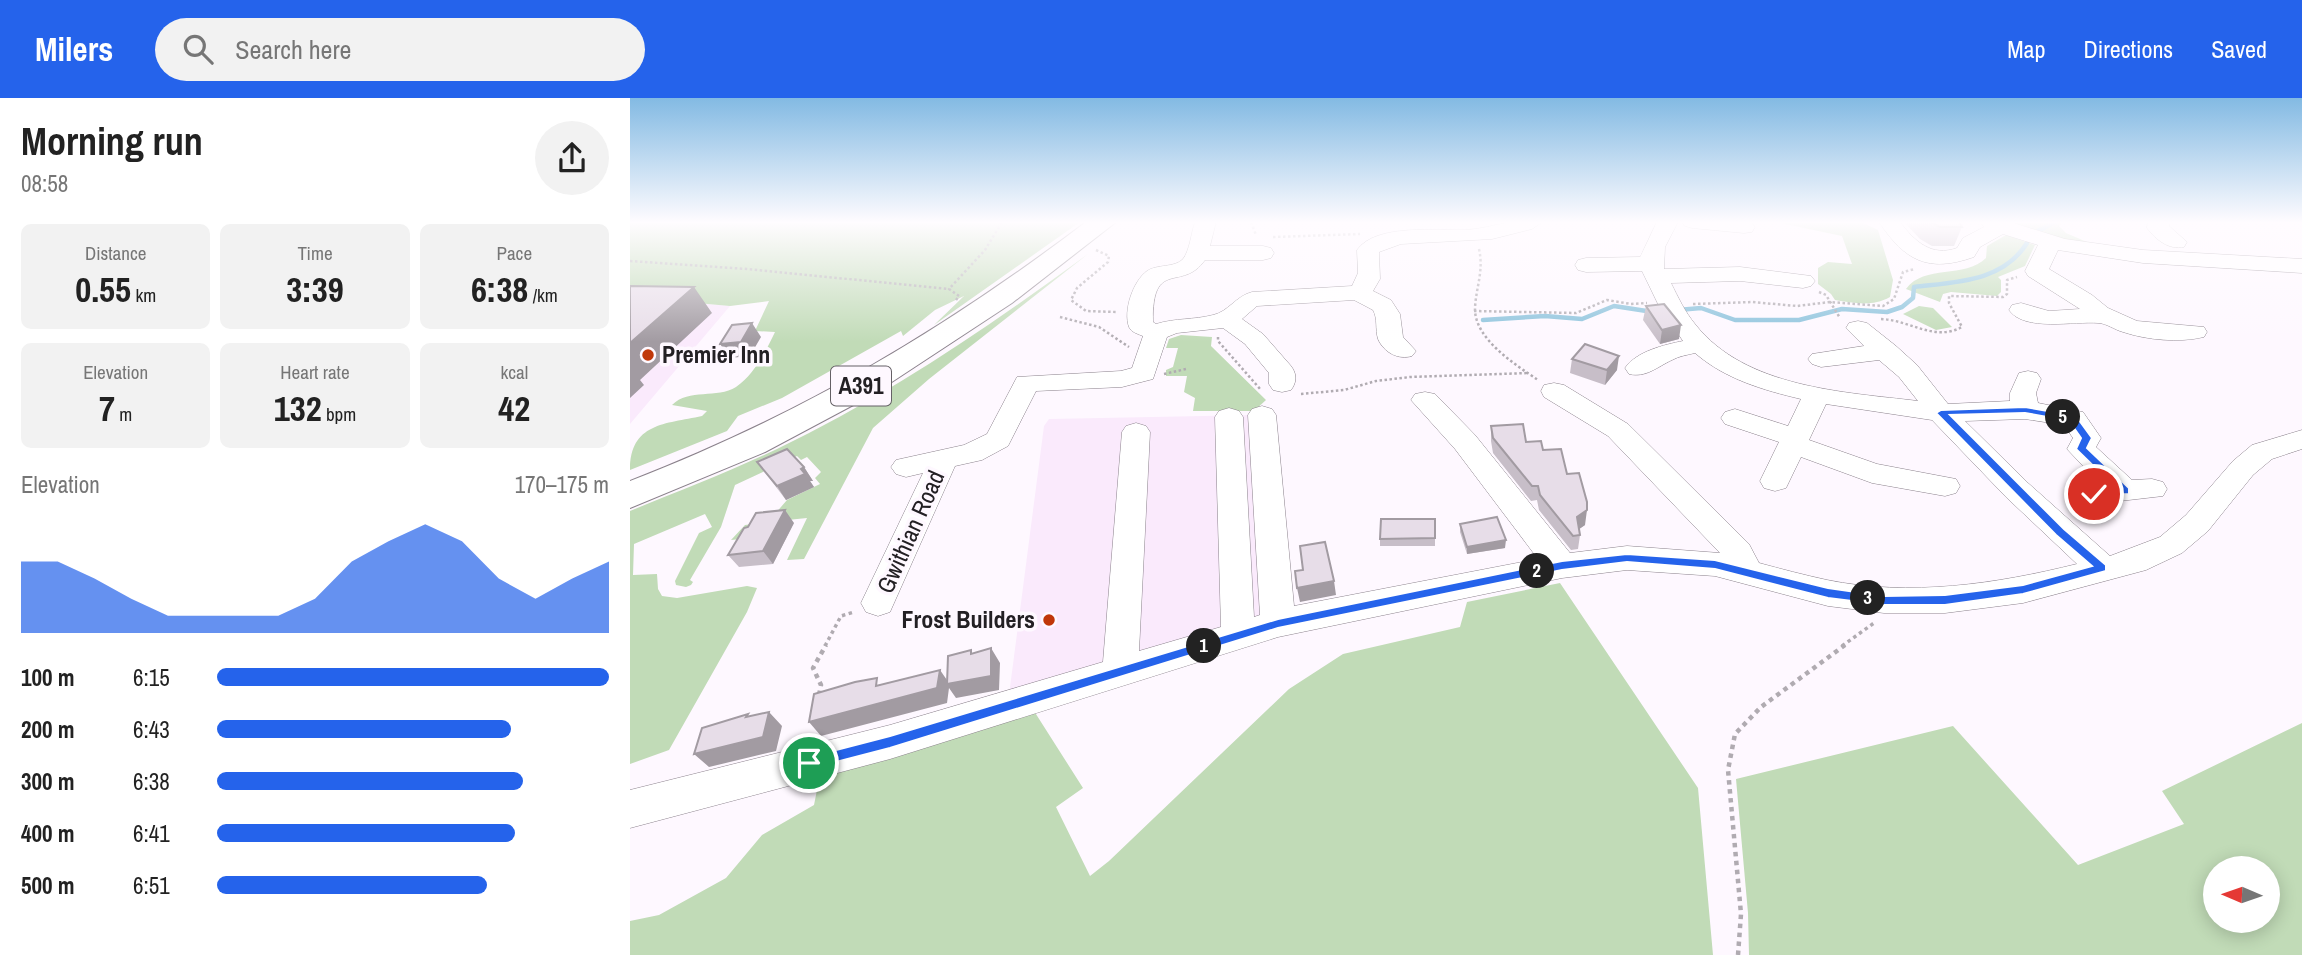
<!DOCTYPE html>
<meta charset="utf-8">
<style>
body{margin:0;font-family:"Archivo Narrow",sans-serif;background:#f2f2f2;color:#222;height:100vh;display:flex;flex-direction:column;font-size:26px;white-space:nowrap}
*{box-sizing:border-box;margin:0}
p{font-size:23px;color:#767676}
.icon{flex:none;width:38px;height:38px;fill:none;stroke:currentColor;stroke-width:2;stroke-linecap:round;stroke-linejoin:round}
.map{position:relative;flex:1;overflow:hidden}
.details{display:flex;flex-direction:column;background:#fff;width:630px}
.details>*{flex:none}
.needle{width:46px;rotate:272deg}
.controls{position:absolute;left:1573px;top:758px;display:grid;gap:14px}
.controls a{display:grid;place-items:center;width:77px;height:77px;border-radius:50%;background:#fff;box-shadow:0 4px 18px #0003;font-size:35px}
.pin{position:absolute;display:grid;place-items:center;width:60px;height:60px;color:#fff;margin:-30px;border:4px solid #fff;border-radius:50%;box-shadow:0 2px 7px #0007}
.km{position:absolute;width:35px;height:35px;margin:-18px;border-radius:50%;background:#222;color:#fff;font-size:19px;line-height:35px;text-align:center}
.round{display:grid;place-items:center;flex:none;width:74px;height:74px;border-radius:37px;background:#f2f2f2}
.overview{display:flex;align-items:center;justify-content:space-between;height:119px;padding:0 21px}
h1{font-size:38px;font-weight:700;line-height:52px}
.figures{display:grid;grid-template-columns:repeat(3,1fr);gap:10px;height:119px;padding:7px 21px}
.figures div{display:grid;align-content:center;border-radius:10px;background:#f2f2f2;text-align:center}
.figures b{font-size:35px;font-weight:700}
.figures small{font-size:19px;font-weight:400}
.figures p{font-size:19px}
.chart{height:196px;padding:14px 21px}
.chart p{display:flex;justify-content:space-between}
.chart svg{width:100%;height:126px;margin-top:7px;fill:#2563eb;opacity:.7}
ul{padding:0 21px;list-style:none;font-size:23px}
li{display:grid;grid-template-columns:112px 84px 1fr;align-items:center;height:52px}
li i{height:18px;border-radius:9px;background:#2563eb}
header{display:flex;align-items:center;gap:42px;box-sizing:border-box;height:98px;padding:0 35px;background:#2563eb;color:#fff}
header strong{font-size:33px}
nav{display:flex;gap:38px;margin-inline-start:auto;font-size:24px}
.search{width:490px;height:63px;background:#f2f2f2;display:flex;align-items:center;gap:18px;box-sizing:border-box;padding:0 24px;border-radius:38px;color:#767676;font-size:26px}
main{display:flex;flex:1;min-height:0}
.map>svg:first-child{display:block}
.built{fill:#faeafc}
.green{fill:#c1dbb7;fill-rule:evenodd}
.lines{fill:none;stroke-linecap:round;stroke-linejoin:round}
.stream{stroke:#8bc2dc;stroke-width:4.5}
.minor-casing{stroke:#8b828c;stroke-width:1}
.highway-casing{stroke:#8b828c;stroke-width:2}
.path-far2{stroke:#b0abb1;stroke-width:2.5;stroke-dasharray:2.5 2.5;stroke-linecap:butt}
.path-far1{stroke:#b0abb1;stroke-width:3.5;stroke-dasharray:3.5 3.5;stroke-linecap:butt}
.path{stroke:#b0abb1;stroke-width:4.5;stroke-dasharray:4.5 4.5;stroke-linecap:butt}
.minor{fill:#fff;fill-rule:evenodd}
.highway{fill:#fff;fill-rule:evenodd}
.wall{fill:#c7bec8}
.shaded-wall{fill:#a29ba2}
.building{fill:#e7dde8;stroke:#a29ba2;stroke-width:2}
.route{fill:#2563eb;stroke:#fff;stroke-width:2}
.poi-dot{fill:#c03709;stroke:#fef8ff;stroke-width:2.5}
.labels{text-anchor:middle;stroke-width:7;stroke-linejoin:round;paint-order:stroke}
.shield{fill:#fef8ff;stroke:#656166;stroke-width:2}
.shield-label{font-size:23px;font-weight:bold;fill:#232024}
.poi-label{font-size:24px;font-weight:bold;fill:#232024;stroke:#fef8ff;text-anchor:start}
.street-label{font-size:24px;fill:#232024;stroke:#fef8ff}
</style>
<header>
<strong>Milers</strong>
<div class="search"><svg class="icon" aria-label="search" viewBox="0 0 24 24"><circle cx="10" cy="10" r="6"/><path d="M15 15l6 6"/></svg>Search here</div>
<nav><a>Map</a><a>Directions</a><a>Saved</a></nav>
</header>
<main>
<section class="details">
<div class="overview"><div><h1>Morning run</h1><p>08:58</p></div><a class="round"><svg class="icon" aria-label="share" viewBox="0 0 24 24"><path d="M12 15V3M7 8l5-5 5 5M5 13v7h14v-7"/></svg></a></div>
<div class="figures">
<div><p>Distance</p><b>0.55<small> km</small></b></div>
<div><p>Time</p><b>3:39</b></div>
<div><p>Pace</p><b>6:38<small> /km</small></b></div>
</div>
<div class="figures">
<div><p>Elevation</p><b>7<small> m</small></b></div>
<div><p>Heart rate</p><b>132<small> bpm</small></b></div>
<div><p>kcal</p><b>42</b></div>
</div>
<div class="chart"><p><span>Elevation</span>170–175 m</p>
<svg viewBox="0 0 160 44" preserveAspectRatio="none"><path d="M0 44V19L10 19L20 25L30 32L40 38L50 38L60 38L70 38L80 32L90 19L100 12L110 6L120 12L130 25L140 32L150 25L160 19V44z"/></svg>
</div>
<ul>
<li><b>100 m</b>6:15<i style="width:100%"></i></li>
<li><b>200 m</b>6:43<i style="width:75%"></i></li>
<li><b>300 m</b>6:38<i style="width:78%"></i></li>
<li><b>400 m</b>6:41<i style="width:76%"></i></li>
<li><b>500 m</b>6:51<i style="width:69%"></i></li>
</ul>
</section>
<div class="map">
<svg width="1672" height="857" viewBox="0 0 1672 857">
<rect width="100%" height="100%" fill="#fef8ff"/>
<path class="built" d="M0 199 100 208 0 326Z
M625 317 635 522 379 597 414 328 419 321Z"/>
<path class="green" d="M0 124H450L304 227 334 198 305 212 273 238 271 233 152 300 108 318 97 333 0 372C0 325 35 326 72 318L77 313 42 307C59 290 87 301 106 289 124 277 136 253 145 234L125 233 139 203 100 208 0 199Z
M1146 124H1231L1248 132 1263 182 1260 199C1242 209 1224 205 1205 202L1201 196 1188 186V170L1198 164 1222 166 1212 138Z
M1373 124H1432L1429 128 1436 135 1471 150 1432 142Z
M1376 137 1405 147 1395 168 1368 179 1371 182V194L1367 198 1321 194 1313 196 1310 204 1276 191C1294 166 1335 181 1356 160L1357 148Z
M458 156 299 281 243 330 174 461 157 462 177 420 138 424 130 439 101 442 115 427 138 424 157 402 190 386 185 380 191 374 177 359 171 362 167 358 105 387 91 429 60 482 63 484 61 487 56 489 46 487 45 483 69 435 82 429 75 416 4 446 3 477 27 476 28 491 32 498 47 500 117 488 127 490 117 514 39 652 0 666V413C49 393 99 374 147 351 258 298 360 228 458 156Z
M1289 208 1303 210 1322 229 1306 232 1273 216Z
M551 237 582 239 581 248 636 302 624 313H563L565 300 554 294 557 278H536V272L543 269 548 250H536L539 241Z
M930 485 1068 690 1083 857H0V823L29 817 96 780 132 737 184 707 190 677 404 613 453 690 426 709 460 778 479 763 659 591 713 556 830 529 837 504Z
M1672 625V857H1119L1118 815 1106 681 1323 628 1448 767 1554 726 1532 693ZM1638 770V822H1586V770Z"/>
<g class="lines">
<path class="stream" d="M1408 133 1425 124
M1048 212 1071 210 1105 222H1169L1212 211 1257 214 1272 209 1283 200 1284 189C1325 184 1373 184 1397 145
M853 222 915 218 952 221 984 208 1023 214"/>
<defs>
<path id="minor" d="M565 124H586L580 148H633L641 150 644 155 641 160 633 162H575C552 195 522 159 523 224L526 226C545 220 564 222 583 217 598 214 606 198 622 194L722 188 728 175 727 152C746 125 808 133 836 132 851 131 865 127 880 124 890 123 902 124 912 124L902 131 862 141 771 146 749 154 750 181 743 193 761 202 770 216 773 239 786 253 782 258C769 262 754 255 748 241 745 231 748 221 743 212L724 202 627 208 612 221 633 236 661 268C667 276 667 284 661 292L652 294 643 292 639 286V275L615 246 593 230 547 235 537 239 523 281 492 289 406 293 378 348 352 362 325 368 260 514 248 518 236 514 231 505 293 375 276 379 266 376 261 369 266 362 334 347 357 336 387 279 491 273 502 270 513 238C508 236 501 234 499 229 493 213 503 183 517 173 527 166 545 170 553 161 560 152 561 135 565 124Z
M1027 124H1048L1035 149 1034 171 1110 169 1181 178 1185 183 1181 188 1173 190 1110 183 1041 185C1048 199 1055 214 1065 226 1115 290 1214 294 1288 303L1269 279 1249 262 1191 269 1182 266 1178 261 1182 256 1234 248 1216 230 1219 225 1228 223 1237 225 1266 248 1287 267 1318 306 1380 303V295L1389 275 1398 273 1407 275 1411 281 1406 295 1408 305 1453 314 1471 340 1466 349 1502 382 1522 381 1533 384 1537 391 1533 398 1464 406 1453 403 1449 396 1453 389 1469 385 1437 351 1443 340 1434 327 1395 321 1335 323 1398 385 1480 458 1530 439 1556 417 1603 363 1622 347 1672 332V351L1642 361 1623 377 1578 433 1552 455 1516 472 1393 505 1315 515H1254L1198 508 1085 478 997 472 932 480 648 539 260 661 0 730V692L260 627 473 564 492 334 496 328 506 325 516 328 520 334 509 553 591 529 585 319 589 313 599 310 609 313 613 319 624 519 630 517 618 317 622 311 632 308 642 311 646 317 664 508 908 461 825 351 781 302 785 296 795 294 805 296 845 337 940 455 997 448 1090 455 978 338 914 299 911 293 914 287 924 285 934 287 998 326 1119 446 1129 465C1151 471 1174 477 1197 482 1280 499 1366 486 1447 466L1376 399 1302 322 1196 306 1179 342 1247 366 1326 381 1330 388 1326 395 1315 398 1242 385 1171 359 1156 390 1145 393 1134 390 1130 383 1149 344 1095 326 1091 320 1095 314 1105 311 1158 328 1171 301C1133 292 1095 281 1065 255 1057 257 1049 258 1042 262 1027 269 1016 280 999 276L995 270C1007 253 1034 247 1053 243L1028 206 1012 173 956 174 948 172 945 167 948 162 956 160 1010 159Z
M1052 124H1121L1125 129 1122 134 1114 135 1062 130 1055 128Z
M1249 124H1270C1285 144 1302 159 1327 150L1333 140 1354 129 1350 124H1380L1435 141 1513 152 1672 161V175L1513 165 1428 152 1419 171 1462 197 1478 210 1507 223 1574 229 1577 234 1574 239C1549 245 1517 242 1493 234 1485 232 1476 225 1468 225 1445 223 1394 234 1379 212L1382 207 1391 205 1419 213 1450 211 1398 178 1395 173 1408 147 1373 136 1350 149 1344 159C1298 175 1275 163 1249 124Z
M1518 124H1540L1539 128 1557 144 1554 149C1539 152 1526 142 1517 130Z"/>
<path id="highway" d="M456 124H486L382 205 242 297 135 354 0 410V383C170 317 311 234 456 124Z"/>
</defs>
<use href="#minor" class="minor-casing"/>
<use href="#highway" class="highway-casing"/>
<path class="path-far2" d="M621 124 626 137
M643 139 730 136
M849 151C854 173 846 189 845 210 844 241 886 267 908 282
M466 152 479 158 478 164 447 190 441 202 456 213 487 214
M0 163 117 171 319 191
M1189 194 1196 197 1210 220
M326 202 329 198 319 191 355 152 372 124
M1063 206 1122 204 1167 208 1200 204 1253 208 1264 201 1273 174 1285 171
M844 213 946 215 977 202 1001 206 1017 205
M430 219 469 229 499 249
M1251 221C1280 222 1304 244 1332 229L1319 205V198L1373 199 1377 196V182L1387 179
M588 239V243L631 292
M534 276 556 271
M671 296 714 292 746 283 780 279 899 275"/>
<path class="path-far1" d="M195 548 211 518 224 514
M1212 548 1244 525"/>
<path class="path" d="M189 597 191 587 183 570 196 547
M1108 857 1111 816 1098 672 1105 636 1131 609 1215 547"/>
<use href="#minor" class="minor"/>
<use href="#highway" class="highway"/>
</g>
<path class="wall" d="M1274 124H1329L1332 129 1324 148H1302L1290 141Z
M1016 208 1049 241 1030 246 1013 222Z
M942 261 987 272 975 287 940 275Z
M861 328 913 352 937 376 955 427 949 431 950 437 948 451 941 452 909 412 907 402 901 403 863 355 861 343Z
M127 364 174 369 183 383H180L184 389 156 402Z
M805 421V448H750V441Z
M164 425 143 466 109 469 98 457Z
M830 426 875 450 837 456 830 434Z"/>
<path class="shaded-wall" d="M64 189 82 215 10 282 14 287 0 300V245Z
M122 225 131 239 120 258 100 260 90 246Z
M1051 227 1049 241 1030 246 1032 232Z
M989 258 987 272 975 287 977 272Z
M174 369 183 383H180L184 389 156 402 147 388Z
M155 412 164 425 143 466 133 453Z
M957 412 955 427 945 434 947 419Z
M876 442 875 450 837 456V449Z
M704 483 706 497 670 504 667 490Z
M361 550 370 565 369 592 326 600 319 590 317 605 191 638 179 624 310 572 319 585Z
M139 614 152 628 146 653 79 669 64 656Z"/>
<path class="building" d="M1301 124H1329L1332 129H1310Z
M0 188 64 189 0 245Z
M1034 206 1051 227 1032 232 1016 208Z
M122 225 111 244 90 246 102 227Z
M955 246 989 258 977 272 942 261Z
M893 326 896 344 911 343 913 352 931 351 937 376 949 375 957 404V412L947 419 950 437 943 438 910 397 908 388H902L863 340 861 328Z
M157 351 174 369 171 371 175 376 147 388 127 364Z
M155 412 133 453 98 457 114 430 118 429 126 415Z
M867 419 876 442 837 449 830 426Z
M751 421H805V440L750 441Z
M695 444 704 483 667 490 665 473 673 472 670 448Z
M361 550V578L317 586 318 558 341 552V556Z
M310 572 307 590 179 624 184 596 225 584 247 580 246 588Z
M139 614 133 639 64 656 72 630 118 616 116 619Z"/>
<linearGradient id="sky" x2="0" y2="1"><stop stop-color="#83bae3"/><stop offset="0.51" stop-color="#fffcff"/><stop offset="1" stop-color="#fffcff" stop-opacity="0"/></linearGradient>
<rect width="1672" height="244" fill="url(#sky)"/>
<path class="route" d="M1395 309 1446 318 1462 340 1457 350 1499 390V396L1460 398V393L1486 390 1448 353 1446 351 1451 340 1439 323 1395 315 1320 317 1434 431 1476 467V473L1393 496 1315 507H1254L1198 500 1085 471 997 464 932 472 648 530 260 650 179 671 172 665 179 659 260 638 648 521 932 463 997 456 1085 462 1198 490 1254 498 1315 497 1393 487 1462 468 1426 437 1306 315 1311 312Z"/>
<g class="poi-dot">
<circle cx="18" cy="257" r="7"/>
<circle cx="419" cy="522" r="7"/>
</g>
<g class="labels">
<rect class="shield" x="201" y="268.5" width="60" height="39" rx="5"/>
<g class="shield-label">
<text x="231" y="296">A391</text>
</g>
<g class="poi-label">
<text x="32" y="265">Premier Inn</text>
<text x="405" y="530" text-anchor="end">Frost Builders</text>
</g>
<g class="street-label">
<text transform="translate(281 434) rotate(-66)" y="8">Gwithian Road</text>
</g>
</g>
</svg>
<div class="controls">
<a><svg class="needle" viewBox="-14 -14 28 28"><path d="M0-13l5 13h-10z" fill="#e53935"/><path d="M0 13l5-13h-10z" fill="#767676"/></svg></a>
</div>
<div class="pin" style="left:179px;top:665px;background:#1e9e55"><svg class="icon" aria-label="arrive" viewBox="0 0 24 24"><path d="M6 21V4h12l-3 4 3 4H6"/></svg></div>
<div class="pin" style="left:1464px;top:396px;background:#d93025"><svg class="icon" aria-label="check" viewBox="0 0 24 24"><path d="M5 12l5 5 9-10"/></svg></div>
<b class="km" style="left:574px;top:548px">1</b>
<b class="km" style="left:907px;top:473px">2</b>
<b class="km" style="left:1238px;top:500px">3</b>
<b class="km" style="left:1433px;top:319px">5</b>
</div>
</main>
